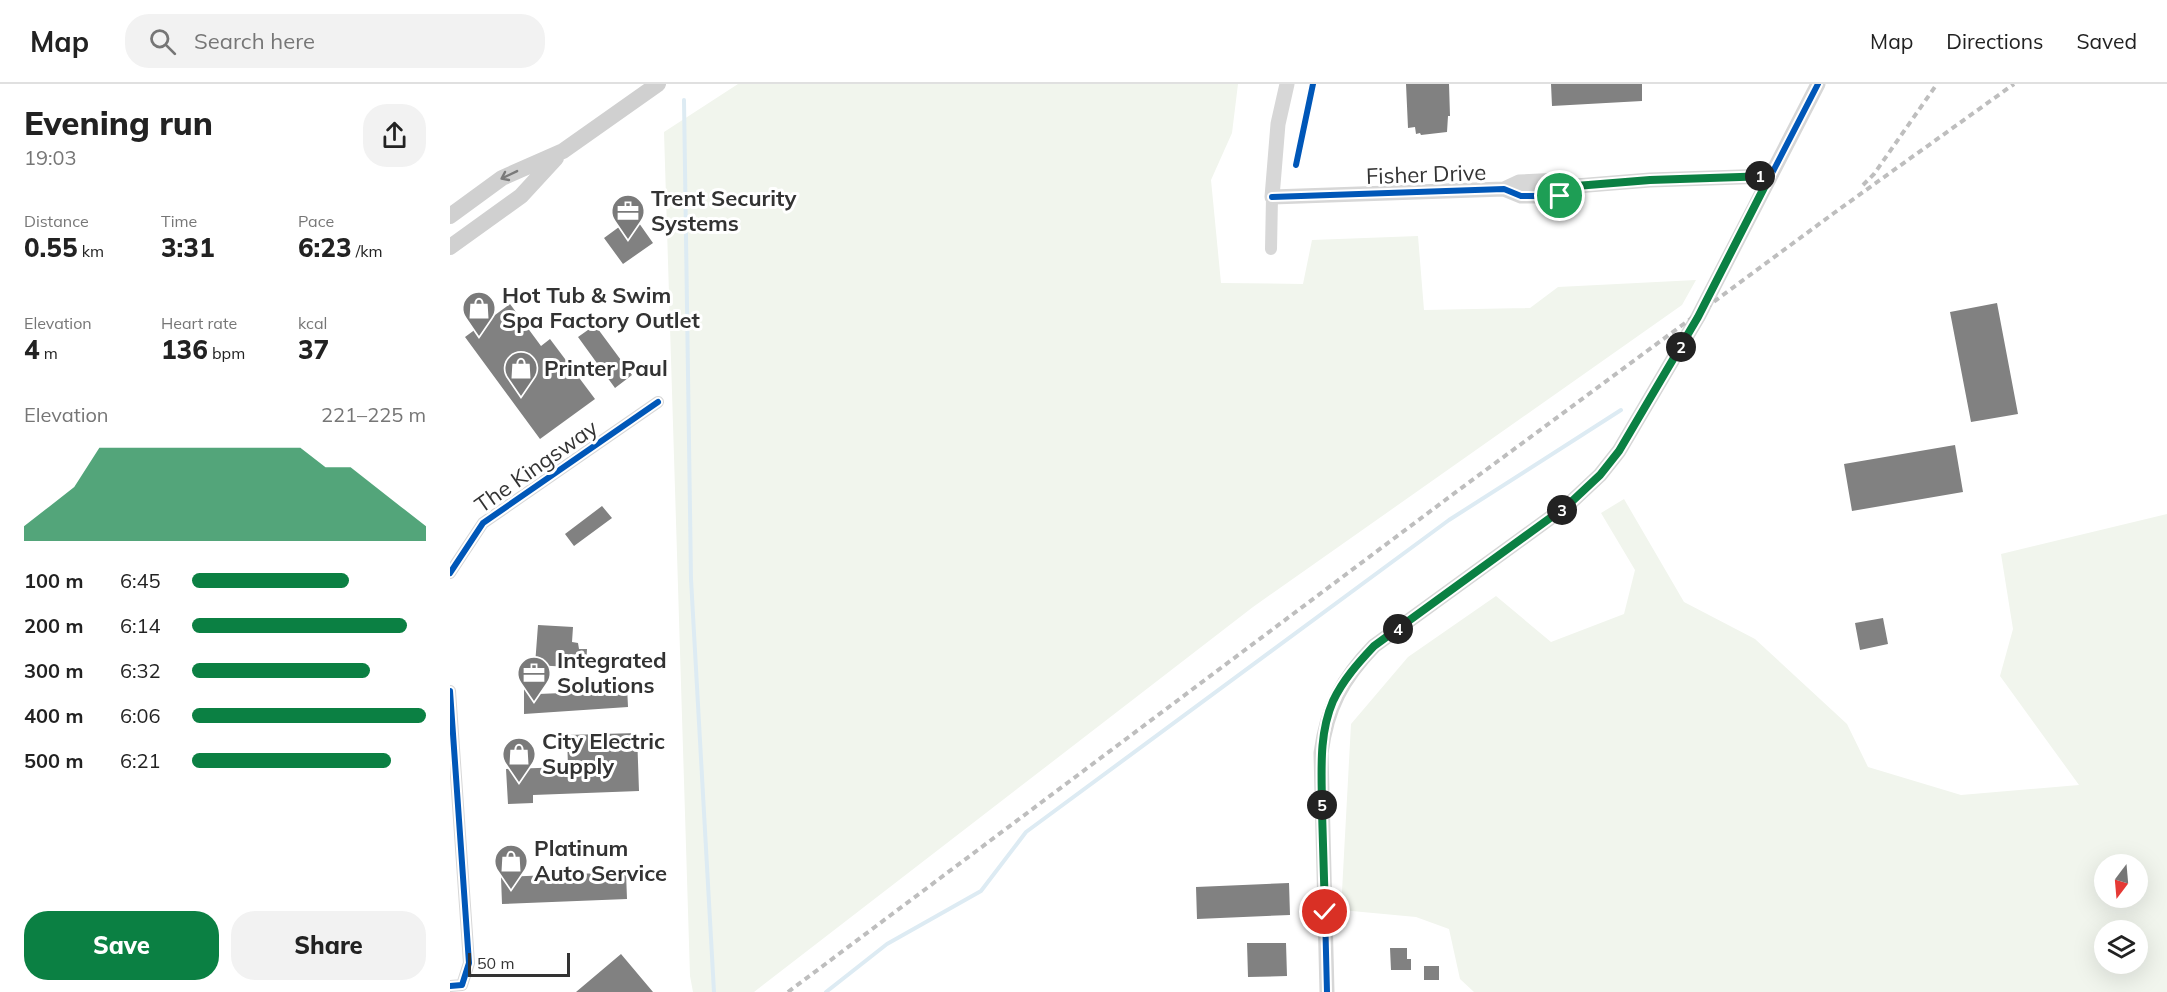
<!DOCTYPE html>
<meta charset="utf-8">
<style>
body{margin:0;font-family:Mulish,sans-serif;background:#f2f2f2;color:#222;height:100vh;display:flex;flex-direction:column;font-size:22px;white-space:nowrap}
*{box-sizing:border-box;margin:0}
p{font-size:20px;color:#767676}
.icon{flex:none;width:33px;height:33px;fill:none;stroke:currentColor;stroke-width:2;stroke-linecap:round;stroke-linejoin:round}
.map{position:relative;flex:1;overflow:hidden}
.sheet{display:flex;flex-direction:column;background:#fff;width:450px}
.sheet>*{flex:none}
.needle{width:39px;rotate:196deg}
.controls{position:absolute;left:1644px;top:770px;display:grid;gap:12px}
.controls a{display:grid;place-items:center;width:54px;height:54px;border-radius:50%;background:#fff;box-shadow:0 6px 24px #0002;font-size:30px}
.scale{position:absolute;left:18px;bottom:15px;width:102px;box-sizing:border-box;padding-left:6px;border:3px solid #333;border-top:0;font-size:16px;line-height:21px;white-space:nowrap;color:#333;-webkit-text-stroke:4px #fff;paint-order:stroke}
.pin{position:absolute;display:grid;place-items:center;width:51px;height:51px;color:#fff;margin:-26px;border:3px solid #fff;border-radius:50%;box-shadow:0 2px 6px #0007}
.km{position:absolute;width:30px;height:30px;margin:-15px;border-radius:50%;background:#222;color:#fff;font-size:16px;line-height:30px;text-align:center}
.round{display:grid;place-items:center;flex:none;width:63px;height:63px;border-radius:24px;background:#f2f2f2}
.headline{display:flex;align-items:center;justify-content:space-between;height:102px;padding:0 24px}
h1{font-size:33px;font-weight:800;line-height:45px}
.metrics{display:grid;grid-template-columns:repeat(3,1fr);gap:9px;height:102px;padding:6px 24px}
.metrics div{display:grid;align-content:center}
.metrics b{font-size:26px;font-weight:800}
.metrics small{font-size:16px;font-weight:400}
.metrics p{font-size:16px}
.chart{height:168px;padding:12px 24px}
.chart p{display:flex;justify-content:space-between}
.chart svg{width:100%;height:108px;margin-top:6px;fill:#0b8043;opacity:.7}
.action{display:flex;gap:12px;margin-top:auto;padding:12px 24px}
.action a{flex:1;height:69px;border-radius:24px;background:#0b8043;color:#fff;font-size:24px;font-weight:800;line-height:69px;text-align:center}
.action a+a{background:#f2f2f2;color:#222}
ul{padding:0 24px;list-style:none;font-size:20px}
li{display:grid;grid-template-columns:96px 72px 1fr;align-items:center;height:45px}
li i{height:15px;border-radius:8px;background:#0b8043}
header{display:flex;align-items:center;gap:36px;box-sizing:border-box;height:84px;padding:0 30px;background:#fff;border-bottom:2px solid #e0e0e0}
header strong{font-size:28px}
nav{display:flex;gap:33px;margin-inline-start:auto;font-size:21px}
.search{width:420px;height:54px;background:#f2f2f2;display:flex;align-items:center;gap:15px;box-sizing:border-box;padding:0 21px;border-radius:24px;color:#767676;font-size:22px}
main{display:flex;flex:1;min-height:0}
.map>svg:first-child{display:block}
.green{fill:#f1f5ed;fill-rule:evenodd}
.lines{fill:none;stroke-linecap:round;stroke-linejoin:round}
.stream{stroke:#ddebf3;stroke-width:4}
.building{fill:#818181}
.minor{stroke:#d7d7d7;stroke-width:12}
.tertiary{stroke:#d7d7d7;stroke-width:15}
.secondary{stroke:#d0d0d0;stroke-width:16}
.rail{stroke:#bebebe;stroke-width:4;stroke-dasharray:6 4.5;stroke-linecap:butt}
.cycleway-casing{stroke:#fff;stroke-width:10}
.cycleway{stroke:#0057b8;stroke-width:6}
.oneway{stroke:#7a7a7a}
.route-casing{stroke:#fff;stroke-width:12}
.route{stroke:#0b8043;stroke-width:8}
.labels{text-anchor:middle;stroke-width:6;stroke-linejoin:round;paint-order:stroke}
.street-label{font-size:22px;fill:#333;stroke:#fff}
.poi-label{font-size:22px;font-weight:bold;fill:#333;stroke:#fff;text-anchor:start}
</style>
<header>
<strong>Map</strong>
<div class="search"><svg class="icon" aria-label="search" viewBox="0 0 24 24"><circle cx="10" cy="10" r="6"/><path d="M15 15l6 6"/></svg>Search here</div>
<nav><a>Map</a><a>Directions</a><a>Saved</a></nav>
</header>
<main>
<section class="sheet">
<div class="headline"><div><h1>Evening run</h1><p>19:03</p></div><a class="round"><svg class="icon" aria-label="share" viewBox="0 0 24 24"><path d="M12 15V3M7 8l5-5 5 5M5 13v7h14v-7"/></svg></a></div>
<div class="metrics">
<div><p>Distance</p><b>0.55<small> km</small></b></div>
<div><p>Time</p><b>3:31</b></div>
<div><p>Pace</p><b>6:23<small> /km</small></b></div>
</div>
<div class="metrics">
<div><p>Elevation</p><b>4<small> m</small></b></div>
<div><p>Heart rate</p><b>136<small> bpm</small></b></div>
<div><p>kcal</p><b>37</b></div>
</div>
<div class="chart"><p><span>Elevation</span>221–225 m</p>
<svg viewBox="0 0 160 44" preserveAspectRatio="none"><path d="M0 44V38L10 30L20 22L30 6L40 6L50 6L60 6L70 6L80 6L90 6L100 6L110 6L120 14L130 14L140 22L150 30L160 38V44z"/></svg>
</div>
<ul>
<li><b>100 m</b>6:45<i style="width:67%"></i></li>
<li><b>200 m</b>6:14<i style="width:92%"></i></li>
<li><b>300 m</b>6:32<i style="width:76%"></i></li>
<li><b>400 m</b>6:06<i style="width:100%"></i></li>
<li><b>500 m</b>6:21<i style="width:85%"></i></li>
</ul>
<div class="action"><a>Save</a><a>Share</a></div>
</section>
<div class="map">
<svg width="1717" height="908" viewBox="0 0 1717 908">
<rect width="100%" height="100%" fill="#fff"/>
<path class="green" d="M288 0H788L782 49 761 96 771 199 853 200 862 156 968 152 974 226 1080 224 1108 203 1246 196 1232 221 803 523 304 908H243L240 892 214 48Z
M1174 415 1234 518 1305 555 1397 640 1418 683 1511 711 1629 701 1550 592 1563 545 1551 470 1717 430V908H1024L1010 895 999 845 966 833 891 826 901 640 958 573 1046 512 1101 558 1174 530 1185 486 1151 429ZM1654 780H1688V813H1654ZM1654 846H1688V879H1654Z"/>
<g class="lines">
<path class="stream" d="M234 16 241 495 264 908
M376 908 437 860 531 807 576 748 999 436 1171 326"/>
</g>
<path class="building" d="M956 0H999L1000 32H998L997 48 971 51 970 49 966 50 965 43 958 44Z
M1101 0H1192V17L1102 22Z
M184 132 203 159 173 180 154 154Z
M1547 219 1568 330 1521 338 1500 228Z
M60 220 91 262 100 255 145 315 90 355 15 253Z
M145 241 182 291 165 304 128 253Z
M1505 361 1513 408 1402 427 1394 380Z
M152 422 162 434 124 462 115 450Z
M1433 534 1438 560 1410 566 1405 539Z
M88 541 123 543 122 558 128 559 129 565H137L136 584 85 581Z
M88 602V610L137 608V603L177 602 178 623 74 630V603Z
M187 649 189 707 83 711V719L58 720 56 685 118 683 117 651Z
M176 788 177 815 52 820 51 793Z
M839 799 840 831 747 835 746 803Z
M797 859H836L837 892 798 893Z
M940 864H957V875H961V886H941Z
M171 870 203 908H126Z
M974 882H989V896H974Z"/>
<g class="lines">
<path class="minor" d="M821 165 822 113
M0 489 33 439 208 318
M0 607 19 879 12 901 0 902"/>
<path class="tertiary" d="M837 0 828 40 822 113 1054 105 1071 112H1110L1126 102
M1054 105 1069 98 1110 96 1126 102 1200 96 1320 92
M877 908 871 669C877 624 892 595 924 562L1118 421 1150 391 1169 367 1248 233 1368 0"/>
<path class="secondary" d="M0 132 52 94 113 67 208 0
M0 163 71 112 106 74"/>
<path class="rail" d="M1413 101 1424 90 1487 0
M338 908 1002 411 1384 129 1564 0"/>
<defs>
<path id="cycleway" d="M846 81 863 0
M822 113 1054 105 1071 112H1110L1126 102
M0 489 33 439 208 318
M0 607 19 879 12 901 0 902
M877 908 871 669C877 624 892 595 924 562L1118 421 1150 391 1169 367 1248 233 1368 0"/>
</defs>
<use href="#cycleway" class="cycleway-casing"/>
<use href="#cycleway" class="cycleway"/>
</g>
<defs><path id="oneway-shaft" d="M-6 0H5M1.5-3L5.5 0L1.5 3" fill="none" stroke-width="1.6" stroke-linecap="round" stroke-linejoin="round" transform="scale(1.5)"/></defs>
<use class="oneway" href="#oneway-shaft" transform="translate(59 91) rotate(154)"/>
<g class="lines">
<defs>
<path id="route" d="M875 828C874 795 873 761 872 727 872 690 868 652 883 617 893 596 908 579 924 562L1118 421 1150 391 1169 367 1248 233 1320 92 1200 96 1126 102 1110 112"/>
</defs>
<use href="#route" class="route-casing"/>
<use href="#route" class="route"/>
</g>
<defs>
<symbol id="office-pin" viewBox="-11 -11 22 30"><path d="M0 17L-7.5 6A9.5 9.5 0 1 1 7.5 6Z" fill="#7a7a7a" stroke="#fff"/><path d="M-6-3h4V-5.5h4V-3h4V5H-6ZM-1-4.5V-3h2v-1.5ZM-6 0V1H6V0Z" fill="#fff"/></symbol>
<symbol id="shop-pin" viewBox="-11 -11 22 30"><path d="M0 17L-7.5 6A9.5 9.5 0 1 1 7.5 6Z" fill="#7a7a7a" stroke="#fff"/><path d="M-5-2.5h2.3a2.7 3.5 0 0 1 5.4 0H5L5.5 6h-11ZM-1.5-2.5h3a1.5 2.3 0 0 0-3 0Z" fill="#fff"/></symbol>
</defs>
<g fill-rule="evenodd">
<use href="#office-pin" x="159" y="108" width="38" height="52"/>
<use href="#shop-pin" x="10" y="205" width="38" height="52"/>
<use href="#shop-pin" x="52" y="265" width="38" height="52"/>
<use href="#office-pin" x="65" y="570" width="38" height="52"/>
<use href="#shop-pin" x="50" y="651" width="38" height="52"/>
<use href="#shop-pin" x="42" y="758" width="38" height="52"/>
</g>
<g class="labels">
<g class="street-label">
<text transform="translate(976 90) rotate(-2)" y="8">Fisher Drive</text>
<text transform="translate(86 382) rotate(-35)" y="8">The Kingsway</text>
</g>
<g class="poi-label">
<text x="201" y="122">Trent Security<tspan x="201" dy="25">Systems</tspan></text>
<text x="52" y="219">Hot Tub &amp; Swim<tspan x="52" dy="25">Spa Factory Outlet</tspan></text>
<text x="94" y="292">Printer Paul</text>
<text x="107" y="584">Integrated<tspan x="107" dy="25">Solutions</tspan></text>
<text x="92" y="665">City Electric<tspan x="92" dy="25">Supply</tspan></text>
<text x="84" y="772">Platinum<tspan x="84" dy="25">Auto Service</tspan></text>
</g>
</g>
</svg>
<div class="controls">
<a><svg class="needle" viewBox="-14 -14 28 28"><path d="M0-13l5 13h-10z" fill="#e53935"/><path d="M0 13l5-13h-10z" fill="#767676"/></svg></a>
<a><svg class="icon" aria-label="layers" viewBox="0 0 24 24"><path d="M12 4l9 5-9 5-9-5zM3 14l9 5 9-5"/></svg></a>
</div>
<div class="scale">50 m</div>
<div class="pin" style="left:1110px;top:112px;background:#1e9e55"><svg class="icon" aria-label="arrive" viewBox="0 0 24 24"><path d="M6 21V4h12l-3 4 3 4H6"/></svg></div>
<div class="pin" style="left:875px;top:828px;background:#d93025"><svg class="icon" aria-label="check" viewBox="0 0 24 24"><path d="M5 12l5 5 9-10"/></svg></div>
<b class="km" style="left:1310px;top:92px">1</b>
<b class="km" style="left:1231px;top:263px">2</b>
<b class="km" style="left:1112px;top:426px">3</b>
<b class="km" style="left:948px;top:545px">4</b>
<b class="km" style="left:872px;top:721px">5</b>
</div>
</main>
